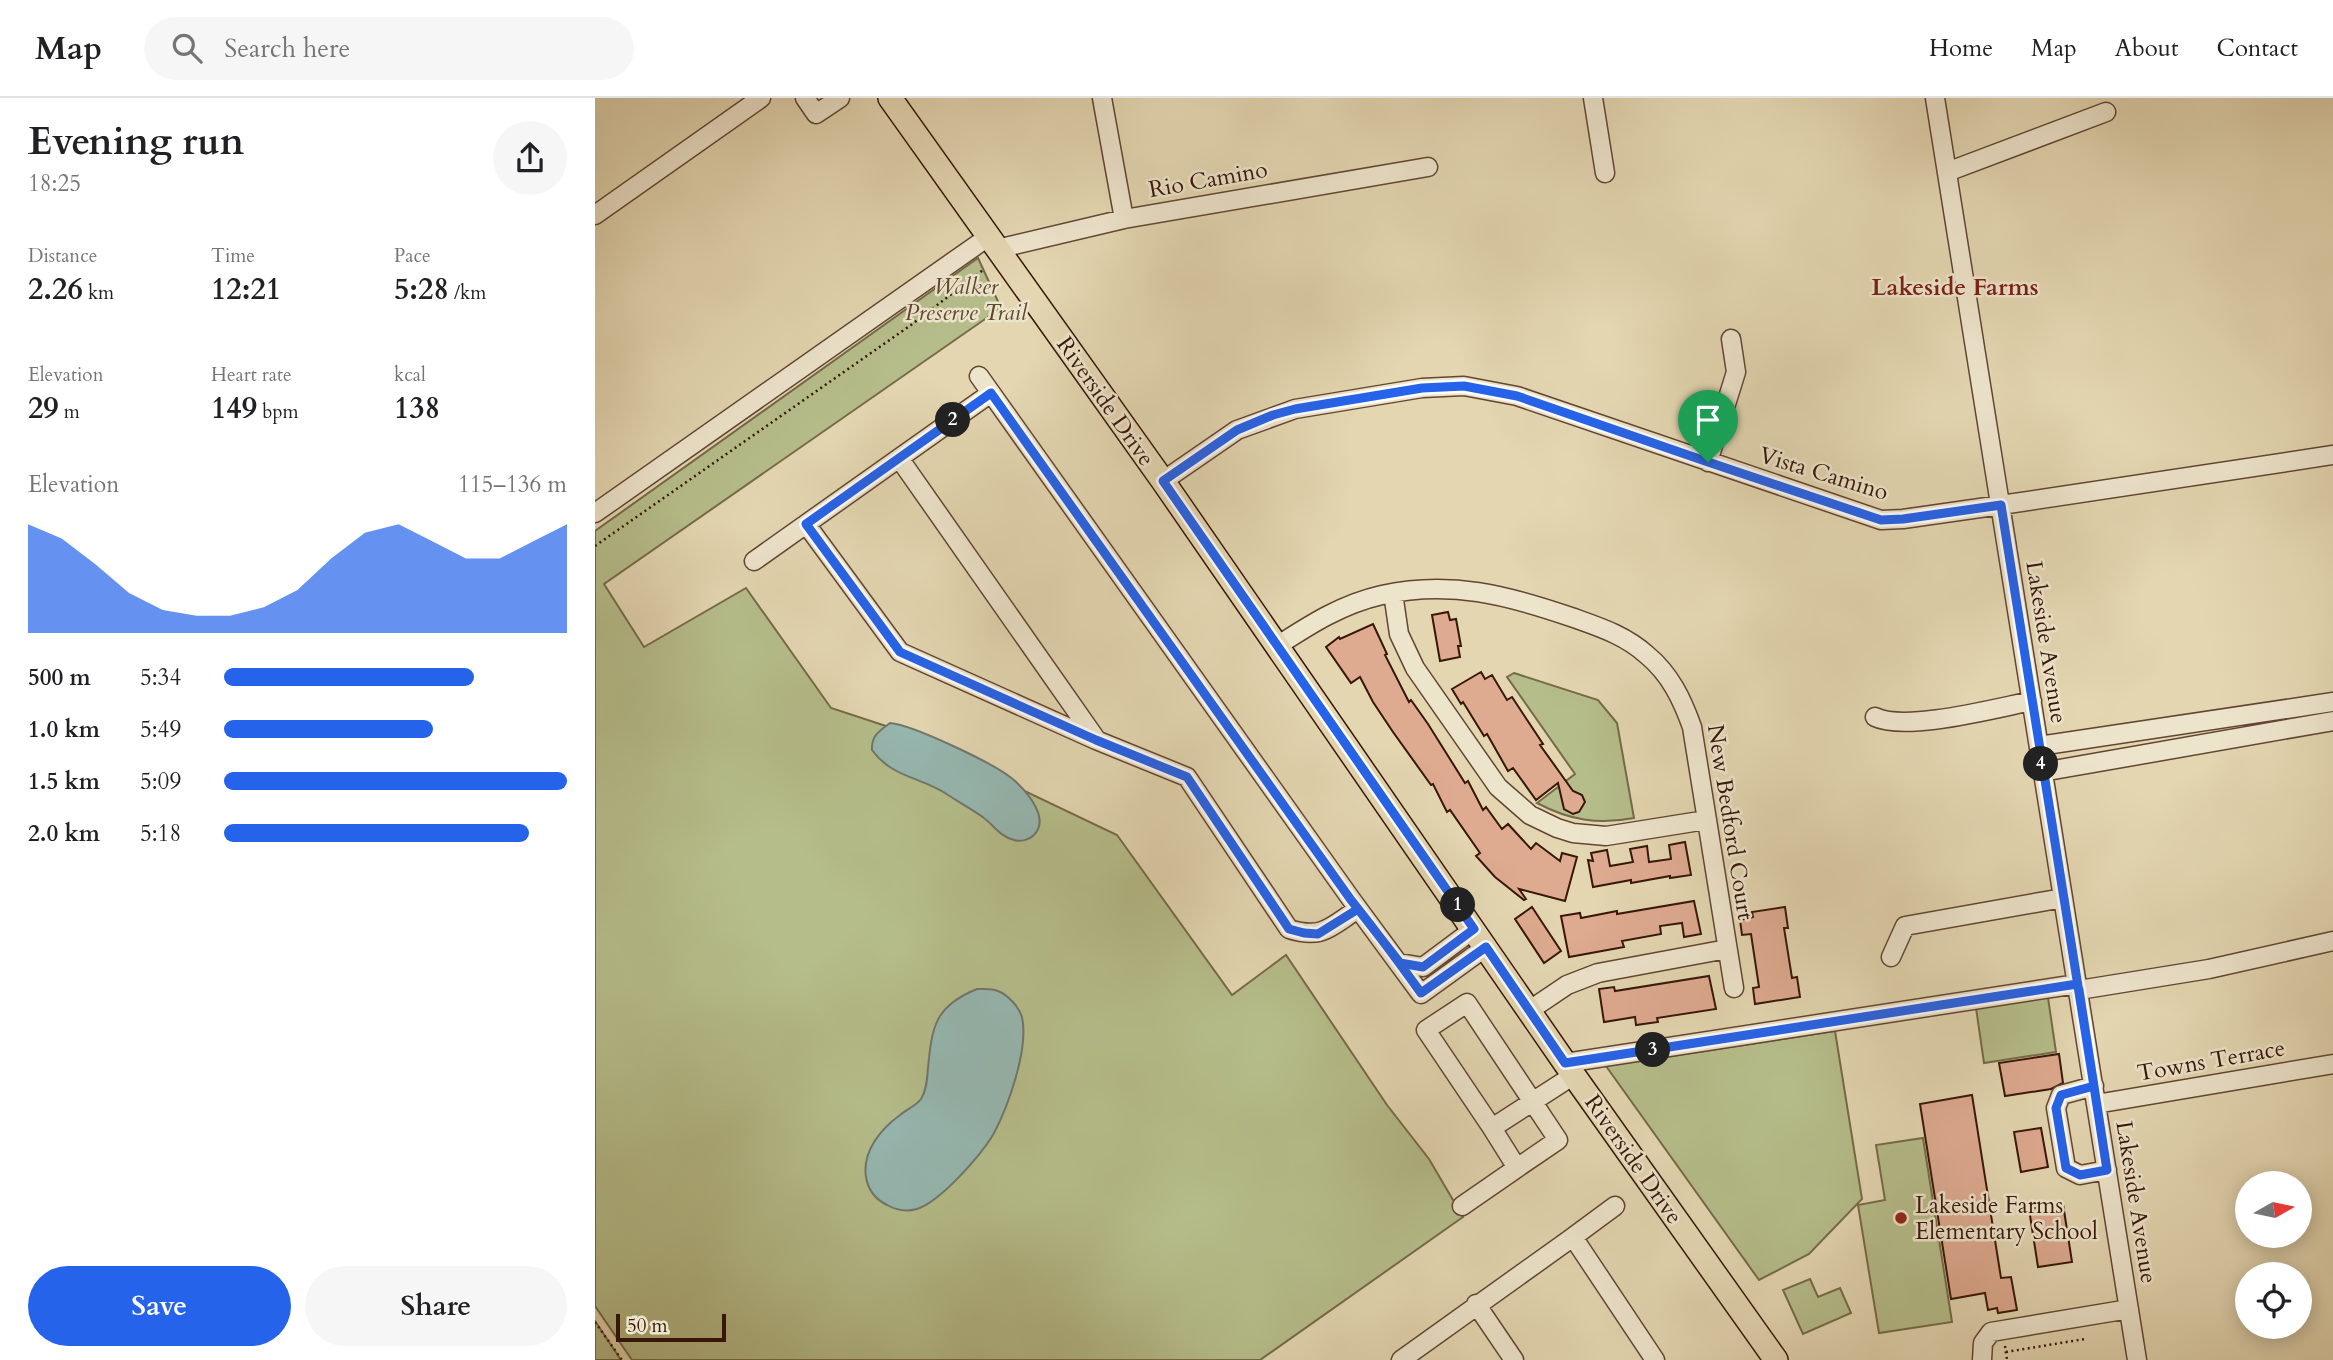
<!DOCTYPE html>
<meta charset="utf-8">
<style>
body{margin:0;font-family:Cardo,serif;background:#f6f6f6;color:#202124;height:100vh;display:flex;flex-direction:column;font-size:26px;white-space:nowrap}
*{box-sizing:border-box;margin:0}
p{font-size:23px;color:#757577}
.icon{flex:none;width:38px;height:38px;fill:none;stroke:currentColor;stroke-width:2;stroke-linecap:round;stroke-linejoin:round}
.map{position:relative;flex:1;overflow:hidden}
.sheet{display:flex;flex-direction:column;background:#fff;width:595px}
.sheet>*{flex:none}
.needle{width:46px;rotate:81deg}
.tools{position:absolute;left:1640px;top:1073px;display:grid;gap:14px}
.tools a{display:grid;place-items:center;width:77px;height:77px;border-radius:50%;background:#fff;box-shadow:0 4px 18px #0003;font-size:35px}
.scale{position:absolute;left:21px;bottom:18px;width:110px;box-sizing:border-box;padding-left:7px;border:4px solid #381608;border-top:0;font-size:19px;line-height:24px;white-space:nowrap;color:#381608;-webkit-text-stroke:5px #ede4cc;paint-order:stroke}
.pin{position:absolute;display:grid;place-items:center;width:60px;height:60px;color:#fff;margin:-72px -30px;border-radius:50% 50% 50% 0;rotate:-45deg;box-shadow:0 0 7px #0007}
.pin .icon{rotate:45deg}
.km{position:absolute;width:35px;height:35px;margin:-18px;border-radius:50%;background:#222;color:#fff;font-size:19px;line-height:35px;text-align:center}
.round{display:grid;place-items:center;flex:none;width:74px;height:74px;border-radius:37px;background:#f6f6f6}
.summary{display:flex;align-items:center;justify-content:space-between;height:119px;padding:0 28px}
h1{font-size:38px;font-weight:600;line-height:52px}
.figures{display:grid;grid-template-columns:repeat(3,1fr);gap:10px;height:119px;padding:7px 28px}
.figures div{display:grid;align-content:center}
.figures b{font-size:30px;font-weight:600}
.figures small{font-size:19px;font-weight:400}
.figures p{font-size:19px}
.chart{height:196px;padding:14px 28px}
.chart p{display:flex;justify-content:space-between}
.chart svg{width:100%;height:126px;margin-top:7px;fill:#2563eb;opacity:.7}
.primary-button{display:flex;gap:14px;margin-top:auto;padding:14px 28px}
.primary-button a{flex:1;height:80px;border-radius:42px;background:#2563eb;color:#fff;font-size:28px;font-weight:600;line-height:80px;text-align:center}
.primary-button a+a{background:#f6f6f6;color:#202124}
ul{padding:0 28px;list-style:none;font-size:23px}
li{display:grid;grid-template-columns:112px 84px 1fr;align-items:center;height:52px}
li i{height:18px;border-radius:9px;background:#2563eb}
header{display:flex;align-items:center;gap:42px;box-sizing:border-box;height:98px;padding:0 35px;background:#fff;border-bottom:2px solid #e0e0e0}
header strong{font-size:33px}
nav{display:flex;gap:38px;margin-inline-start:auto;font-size:24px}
.search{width:490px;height:63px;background:#f6f6f6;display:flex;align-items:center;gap:18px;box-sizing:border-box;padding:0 24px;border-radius:38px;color:#757577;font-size:26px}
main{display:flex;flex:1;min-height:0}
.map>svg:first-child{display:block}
.green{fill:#b5bd8a;stroke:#766a49;stroke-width:2}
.water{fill:#96b8b1;stroke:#70776d;stroke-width:2}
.building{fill:#deaa90;stroke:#381608;stroke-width:2}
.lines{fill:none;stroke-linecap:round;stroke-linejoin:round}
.minor-casing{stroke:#634632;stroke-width:21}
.major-casing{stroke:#381608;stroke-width:26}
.path{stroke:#381608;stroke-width:2.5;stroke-dasharray:2 3.5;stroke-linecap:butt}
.minor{stroke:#ede4cc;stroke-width:18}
.major{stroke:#e3d6b1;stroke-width:23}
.route-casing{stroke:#fff;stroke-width:14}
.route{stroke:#2563eb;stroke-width:9}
.poi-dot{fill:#8f2418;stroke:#ede4cc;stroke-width:2.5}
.labels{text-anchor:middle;stroke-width:5;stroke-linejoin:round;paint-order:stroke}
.street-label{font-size:23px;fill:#381608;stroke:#ede4cc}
.park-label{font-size:23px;font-style:italic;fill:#5e482f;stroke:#ede4cc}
.poi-label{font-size:23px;fill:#381608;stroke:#ede4cc;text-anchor:start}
.neighbourhood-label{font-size:24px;font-weight:bold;fill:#7a1f14;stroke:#ede4cc}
</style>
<header>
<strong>Map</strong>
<div class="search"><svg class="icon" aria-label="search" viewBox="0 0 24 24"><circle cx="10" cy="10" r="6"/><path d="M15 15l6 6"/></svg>Search here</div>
<nav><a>Home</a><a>Map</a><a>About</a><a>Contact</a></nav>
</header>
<main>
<section class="sheet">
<div class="summary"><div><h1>Evening run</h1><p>18:25</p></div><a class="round"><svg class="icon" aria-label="share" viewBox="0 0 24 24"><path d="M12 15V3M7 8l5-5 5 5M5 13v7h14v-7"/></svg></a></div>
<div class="figures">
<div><p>Distance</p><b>2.26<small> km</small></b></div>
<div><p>Time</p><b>12:21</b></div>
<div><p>Pace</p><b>5:28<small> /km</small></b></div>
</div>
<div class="figures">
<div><p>Elevation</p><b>29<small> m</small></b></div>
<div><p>Heart rate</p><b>149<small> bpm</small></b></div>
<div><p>kcal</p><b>138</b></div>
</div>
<div class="chart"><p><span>Elevation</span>115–136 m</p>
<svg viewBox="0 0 160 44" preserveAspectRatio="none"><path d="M0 44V6L10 11L20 20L30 30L40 36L50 38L60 38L70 35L80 29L90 18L100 9L110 6L120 12L130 18L140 18L150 12L160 6V44z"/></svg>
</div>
<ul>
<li><b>500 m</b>5:34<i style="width:73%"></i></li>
<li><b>1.0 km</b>5:49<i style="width:61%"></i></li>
<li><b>1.5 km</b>5:09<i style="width:100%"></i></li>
<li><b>2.0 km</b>5:18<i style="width:89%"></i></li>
</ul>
<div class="primary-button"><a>Save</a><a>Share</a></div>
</section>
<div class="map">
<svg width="1738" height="1262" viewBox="0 0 1738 1262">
<rect width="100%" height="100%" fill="#e3d6b1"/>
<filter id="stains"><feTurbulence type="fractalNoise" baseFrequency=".00286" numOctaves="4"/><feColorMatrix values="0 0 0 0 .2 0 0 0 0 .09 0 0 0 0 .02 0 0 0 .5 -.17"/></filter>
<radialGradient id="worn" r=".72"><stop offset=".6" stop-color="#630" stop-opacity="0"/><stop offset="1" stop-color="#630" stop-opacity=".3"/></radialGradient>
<path class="green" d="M383 160 406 210 9 486 49 549 151 490 236 610 297 630 522 737 637 897 691 857 792 1007 834 1061 868 1119 665 1262H37L0 1208V433Z
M919 575 1003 602 1022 625 1039 720C1003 727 974 722 942 705L980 676 912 579Z
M1452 893 1461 954 1389 965 1380 903Z
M1240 933 1267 1101 1214 1156 1164 1182 1011 968Z
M1328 1040 1357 1224 1284 1235 1263 1107 1290 1102 1281 1047Z
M1215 1181 1223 1199 1245 1190 1256 1215 1208 1236 1188 1192Z
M0 1223 26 1262H0Z"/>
<path class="water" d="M295 625C318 627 403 667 420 683 433 695 455 721 439 737 434 742 426 744 419 742 406 739 399 728 389 720 378 712 365 705 353 697 327 679 297 680 277 652 276 638 284 633 295 625Z
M382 891C388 891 397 890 403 893 413 897 424 909 427 919 434 951 413 1009 398 1037 385 1058 346 1103 322 1111 312 1114 301 1112 292 1107 280 1101 273 1092 271 1079 267 1053 286 1031 305 1017 311 1012 322 1007 326 1001 332 992 332 980 333 970 337 928 340 908 382 891Z"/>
<path class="building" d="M853 514 855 522 861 521 866 548H863L865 559 845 563 837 517Z
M778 526 792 556 790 557 814 604 816 602 833 626 870 685 873 683 888 712 891 709 907 731 913 726 936 751 941 745 965 763 967 755 982 759 970 803 924 791 931 801 929 802 900 779 881 758 885 755 855 712 852 714 838 686 836 687 798 634 778 604 765 579 756 585 731 549 744 539 745 541Z
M886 574 890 581 897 577 912 602 917 599 948 646 945 647 978 693 987 697 990 704 984 714 978 716 969 711 963 685 941 702 918 670 913 673 892 636 889 638 868 604 866 606 857 591Z
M1090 744 1096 777 1075 780V778L1036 785V782L998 789 993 762 998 763 996 755 1012 752 1015 768 1038 764 1035 751 1052 748 1054 764 1076 761 1074 747Z
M1099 803 1106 836 1089 839 1087 825 1065 828 1066 836 1027 843 1029 849 974 859 966 818 985 815 986 820 1022 813V816Z
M937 809 966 853 949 865 920 821Z
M1190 809 1193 830H1189L1197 880 1202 879 1205 899 1160 906 1158 890 1164 889 1156 836 1147 837 1145 822 1158 819 1157 814Z
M1114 878 1121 911 1062 920 1063 924 1041 927 1040 919 1009 924 1004 891 1019 889 1020 893Z
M1464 956 1468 985 1456 991 1410 998 1404 965Z
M1377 997 1406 1180 1416 1179 1422 1212 1403 1215 1402 1210 1393 1212 1390 1195 1356 1201 1325 1006Z
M1446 1030 1453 1069 1426 1074 1419 1034Z
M1468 1106 1477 1164 1443 1169 1434 1111Z"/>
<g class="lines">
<defs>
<path id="minor" d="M210 0 221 16 245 0
M507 0 529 121
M998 0 1010 75
M1340 0 1542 1262
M1352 74 1511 14
M0 117 166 0
M402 151 529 121 833 69
M384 278 756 801 826 896 891 849
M304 360 501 641
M1113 364 1141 274 1136 241
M568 383 642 332 700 311 827 290 869 288 922 298 1286 422 1308 421 1406 407 1738 357
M0 415 393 139
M211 426 305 554 501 642 592 679 694 831C728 842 736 828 763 811
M159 463 396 295
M798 495 804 536 820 570 903 689 935 717 962 730 978 735 1011 738 1111 722
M682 548C716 526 747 506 787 497 855 482 912 497 976 519 1004 529 1030 537 1052 557 1075 576 1087 601 1097 629L1139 890
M1280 619C1311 634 1401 610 1437 603
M1444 648 1738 604
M1447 674 1738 623
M1296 859 1310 828 1468 800
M805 865 828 869 879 831
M1484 892 1614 871 1738 843
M935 912 972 887 1003 875 1132 851
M970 965 1482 886
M1499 988 1466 997 1461 1010 1471 1070 1485 1077 1512 1072
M1501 1006 1738 966
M897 1030 831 932 872 905 963 1042 922 1070
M867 1108 922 1070 897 1030 979 977
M978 1139 1020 1108
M881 1206 919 1262
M806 1262 978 1139 1060 1262
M1387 1262 1388 1245 1396 1234 1534 1211"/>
<path id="major" d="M295 0 568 383 970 965 1181 1262"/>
</defs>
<use href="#minor" class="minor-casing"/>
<use href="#major" class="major-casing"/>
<path class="path" d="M0 448 316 227 388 172
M0 1224 27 1262
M1410 1248 1412 1262
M1411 1254 1490 1241"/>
<use href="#minor" class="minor"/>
<use href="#major" class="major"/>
</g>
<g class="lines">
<defs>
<path id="route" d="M1113 364 922 298 869 288 827 290 700 311 678 317 642 332 568 383 879 831 828 869 805 865 763 811 723 836 709 835 694 831 592 679 501 642 305 554 211 426 396 295 756 802C780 832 803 863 826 895L891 849 970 965 1482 886 1484 892 1512 1072 1485 1077 1471 1070 1461 1010 1466 997 1499 988C1469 794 1436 601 1406 407L1308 421 1286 422 1113 364"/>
</defs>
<use href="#route" class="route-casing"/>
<use href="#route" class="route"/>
</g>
<circle class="poi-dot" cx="1306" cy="1120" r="7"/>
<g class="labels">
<g class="street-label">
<text transform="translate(613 81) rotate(-10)" y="8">Rio Camino</text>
<text transform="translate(511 303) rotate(55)" y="8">Riverside Drive</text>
<text transform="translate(1229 375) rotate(17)" y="8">Vista Camino</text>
<text transform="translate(1452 544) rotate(81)" y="8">Lakeside Avenue</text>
<text transform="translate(1136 724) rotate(81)" y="8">New Bedford Court</text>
<text transform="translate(1616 962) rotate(-10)" y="8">Towns Terrace</text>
<text transform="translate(1039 1061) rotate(55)" y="8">Riverside Drive</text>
<text transform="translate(1542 1104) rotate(81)" y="8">Lakeside Avenue</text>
</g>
<g class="park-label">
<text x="371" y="196">Walker<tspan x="371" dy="26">Preserve Trail</tspan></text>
</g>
<g class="poi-label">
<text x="1320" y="1115">Lakeside Farms<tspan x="1320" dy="26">Elementary School</tspan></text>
</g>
<g class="neighbourhood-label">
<text x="1360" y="197">Lakeside Farms</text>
</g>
</g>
<rect width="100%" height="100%" filter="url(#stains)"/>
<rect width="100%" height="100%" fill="url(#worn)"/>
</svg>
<div class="tools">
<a><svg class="needle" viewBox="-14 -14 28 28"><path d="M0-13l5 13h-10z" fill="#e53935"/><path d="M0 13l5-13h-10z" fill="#757577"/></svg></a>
<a><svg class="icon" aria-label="locate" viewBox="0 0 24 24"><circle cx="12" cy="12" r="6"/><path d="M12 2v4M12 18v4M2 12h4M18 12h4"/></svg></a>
</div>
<div class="scale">50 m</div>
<div class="pin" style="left:1113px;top:364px;background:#1e9e55"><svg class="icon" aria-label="arrive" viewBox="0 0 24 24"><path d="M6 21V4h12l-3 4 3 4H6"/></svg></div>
<b class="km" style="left:863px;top:807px">1</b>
<b class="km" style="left:358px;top:322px">2</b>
<b class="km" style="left:1058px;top:952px">3</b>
<b class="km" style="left:1446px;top:666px">4</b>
</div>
</main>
